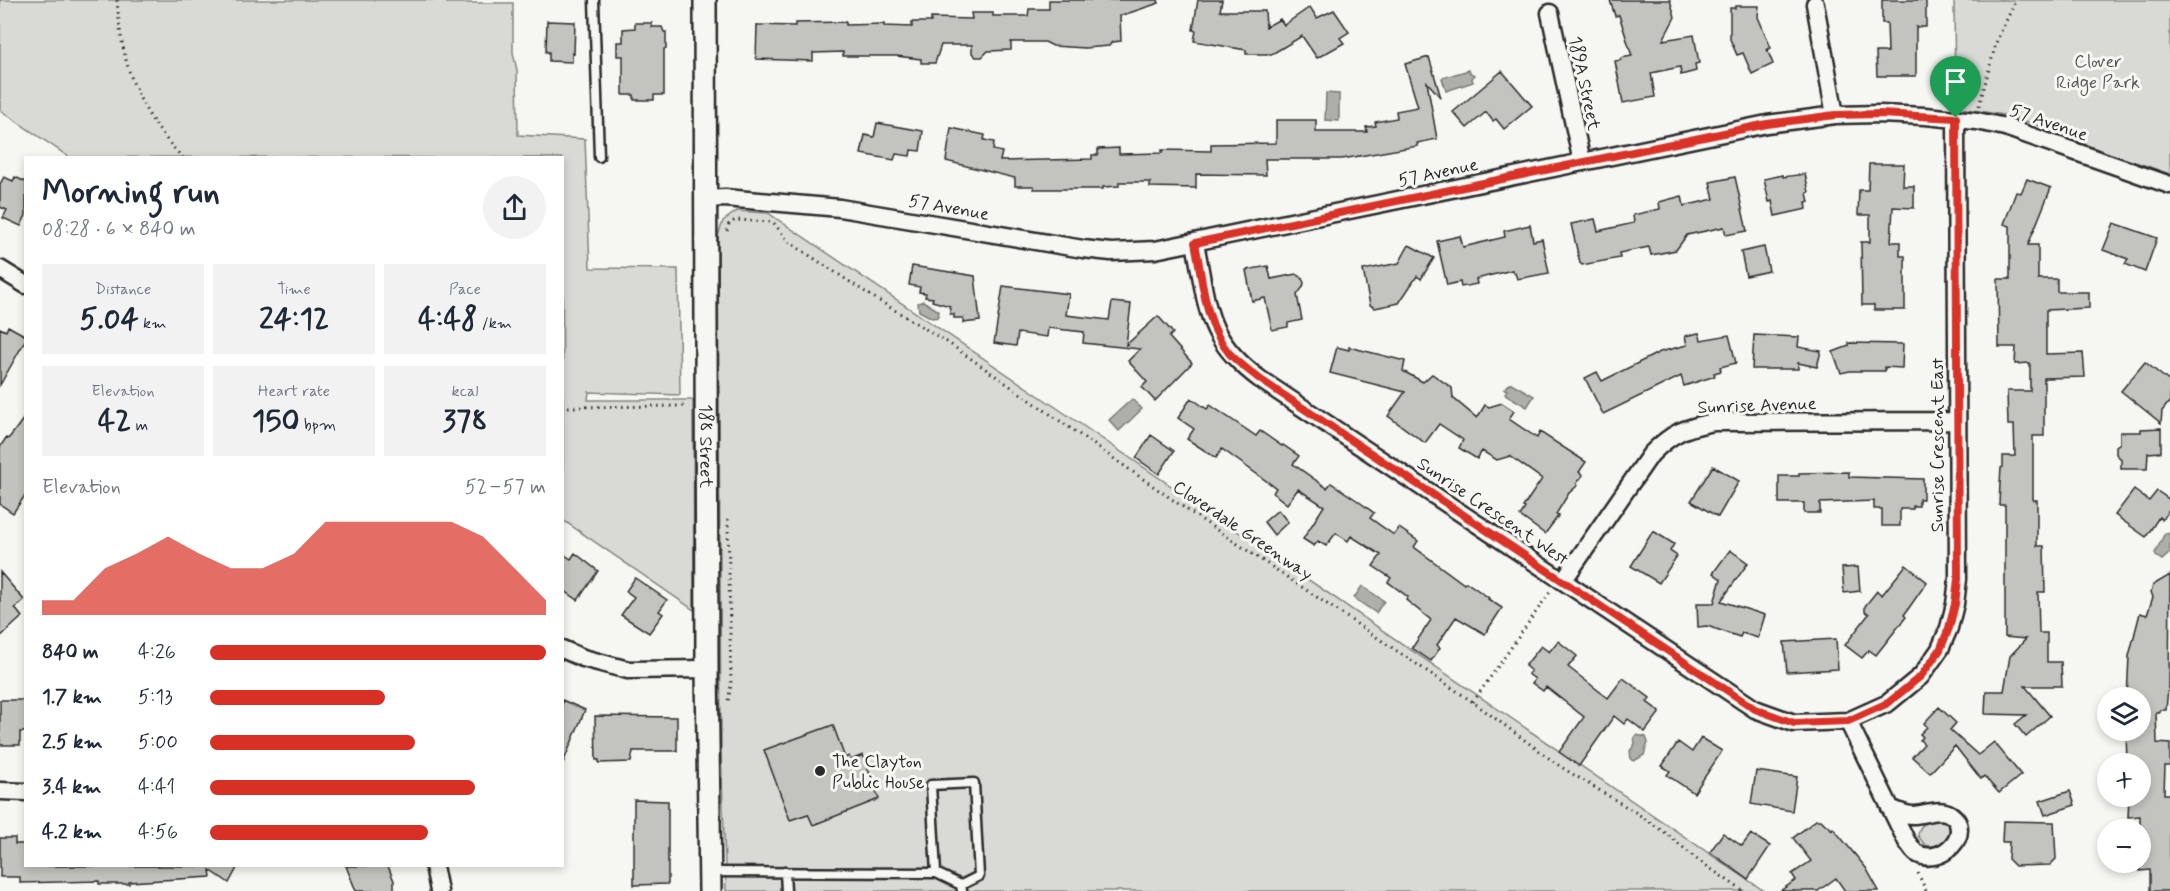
<!DOCTYPE html>
<meta charset="utf-8">
<style>
body{margin:0;font-family:Mynerve,sans-serif;background:#f2f2f3;color:#1f2937;height:100vh;display:flex;flex-direction:column;font-size:22px;white-space:nowrap}
*{box-sizing:border-box;margin:0}
p{font-size:20px;color:#747a83}
.icon{flex:none;width:33px;height:33px;fill:none;stroke:currentColor;stroke-width:2;stroke-linecap:round;stroke-linejoin:round}
.map{position:relative;flex:1;overflow:hidden}
.sheet{position:absolute;left:24px;top:156px;width:540px;height:711px;display:flex;flex-direction:column;background:#fff;border-radius:0px;box-shadow:0 3px 9px #0003}
.sheet>*{flex:none}
.buttons{position:absolute;left:2097px;top:687px;display:grid;gap:12px}
.buttons a{display:grid;place-items:center;width:54px;height:54px;border-radius:50%;background:#fff;box-shadow:0 3px 9px #0003;font-size:30px}
.pin{position:absolute;display:grid;place-items:center;width:51px;height:51px;color:#fff;margin:-62px -26px;border-radius:50% 50% 50% 0;rotate:-45deg;box-shadow:0 0 6px #0007}
.pin .icon{rotate:45deg}
.round{display:grid;place-items:center;flex:none;width:63px;height:63px;border-radius:32px;background:#f2f2f3}
.head{display:flex;align-items:center;justify-content:space-between;height:102px;padding:0 18px}
h1{font-size:33px;font-weight:800;line-height:45px}
.figures{display:grid;grid-template-columns:repeat(3,1fr);gap:9px;height:102px;padding:6px 18px}
.figures div{display:grid;align-content:center;border-radius:0px;background:#f2f2f3;text-align:center}
.figures b{font-size:30px;font-weight:800}
.figures small{font-size:16px;font-weight:400}
.figures p{font-size:16px}
.chart{height:168px;padding:12px 18px}
.chart p{display:flex;justify-content:space-between}
.chart svg{width:100%;height:108px;margin-top:6px;fill:#d93025;opacity:.7}
ul{padding:0 18px;list-style:none;font-size:20px}
li{display:grid;grid-template-columns:96px 72px 1fr;align-items:center;height:45px}
li i{height:15px;border-radius:8px;background:#d93025}
.map>svg:first-child{display:block}
.green{fill:#d9d9d5;stroke:#828280;stroke-width:1.5}
.water{fill:#aeaeab;stroke:#7a7a78;stroke-width:1.5}
.building{fill:#c3c3c0;stroke:#2b2b2b;stroke-width:1.5}
.lines{fill:none;stroke-linecap:round;stroke-linejoin:round}
.service-casing{stroke:#2b2b2b;stroke-width:13}
.minor-casing{stroke:#2b2b2b;stroke-width:21}
.tertiary-casing{stroke:#2b2b2b;stroke-width:26}
.path{stroke:#2b2b2b;stroke-width:3;stroke-dasharray:1.5 4.5;stroke-linecap:butt}
.service{stroke:#f6f6f2;stroke-width:8}
.minor{stroke:#f6f6f2;stroke-width:16}
.tertiary{stroke:#f6f6f2;stroke-width:21}
.route-casing{stroke:#fff;stroke-width:12}
.route{stroke:#d93025;stroke-width:8}
.poi-dot{fill:#2b2b2b;stroke:#f6f6f2;stroke-width:2}
.labels{text-anchor:middle;stroke-width:6;stroke-linejoin:round;paint-order:stroke}
.park-label{font-size:18px;fill:#565656;stroke:#f6f6f2}
.street-label{font-size:18px;fill:#2b2b2b;stroke:#f6f6f2}
.poi-label{font-size:18px;fill:#2b2b2b;stroke:#f6f6f2;text-anchor:start}
</style>
<div class="map">
<svg width="2170" height="891" viewBox="0 0 2170 891">
<rect width="100%" height="100%" fill="#f6f6f2"/>
<filter id="ink" filterUnits="userSpaceOnUse"><feTurbulence type="fractalNoise" baseFrequency=".0167" numOctaves="2"/><feDisplacementMap in="SourceGraphic" scale="12" xChannelSelector="R" yChannelSelector="G"/><feConvolveMatrix kernelMatrix="1 2 1 2 8 2 1 2 1" color-interpolation-filters="sRGB"/></filter>
<g filter="url(#ink)">
<path class="green" d="M0 0H446L447 3H513V53L517 70 518 135 585 139 590 268 678 269 680 395 589 392 588 400H693L694 610 563 520 562 158 69 157 0 110Z
M1954 0H2170V174L2102 151 2037 125 2009 116 1955 107Z
M737 211 768 213 1057 408 1764 891H726L721 749 718 236 723 221Z
M1943 819 1949 826C1952 841 1938 848 1925 845L1918 836C1919 821 1931 820 1943 819Z"/>
<path class="water" d="M1469 70 1470 73 1475 75 1472 78 1473 82 1446 91 1442 78Z
M1326 93 1339 94V121L1325 120Z
M923 301 939 311 938 317 932 318 919 311 918 303Z
M1511 383 1534 396 1527 407 1505 394 1507 390 1504 389Z
M1132 399 1142 409 1119 431 1109 420Z
M2166 533 2170 534V553L2162 560 2156 556 2155 553 2164 535Z
M1362 586 1384 601 1376 613 1354 598Z
M1636 735 1646 737 1648 742 1644 755 1634 761 1631 759 1630 751 1635 744 1634 738Z"/>
<path class="building" d="M1049 0H1158L1159 3 1120 16 1121 41 1112 42 1109 46 1085 48 1053 46 1045 42H1011V50L988 51 982 57H976L972 53V45H941L935 63H921V59L896 56H843V52L813 53V61L756 59 757 25 795 26V23L846 22V25L884 24V26L912 27V22H931V18L972 19 971 13H993V16H1028L1029 9H1049Z
M1198 0H1222L1220 11H1265L1266 27 1280 19 1284 25 1310 7 1317 18 1334 10 1349 32 1340 38 1344 43 1317 58 1302 36 1272 54H1246V50L1194 41 1196 31 1193 30Z
M1610 0H1670L1675 17 1663 40 1694 35 1699 63 1695 64 1696 71 1681 75 1680 67 1651 73 1655 97 1623 103 1615 61 1621 60V58L1632 56 1619 15 1615 16Z
M1882 0H1926V27H1916V76H1877L1876 52H1888L1887 23H1882Z
M1735 6H1759L1758 17 1771 48 1767 49 1773 64 1752 74 1743 53 1737 55 1730 39V8H1735Z
M547 21 575 22 574 54 572 53V62L549 61V52H546Z
M635 23H652V27H662L664 32H666V49H664V95H654V100H634V95H623V56H617V42H623V29L635 28Z
M1429 57 1441 98 1427 82 1437 139 1417 143 1418 146 1342 159H1265L1266 175 1196 174V188L1150 187V182H1119V186L1103 187V189H1034V186H1015V178L946 161 951 128 985 135 984 140 994 142 993 150 1002 152 1000 161 1092 159V155H1098V149L1119 148V154L1162 153V150L1211 151V144L1276 143V120H1316V132H1367L1366 127 1376 126 1375 122 1397 118 1396 111 1418 107 1405 64Z
M1502 71 1532 106 1504 129 1496 119 1493 121 1486 112 1467 128 1453 112Z
M877 123 923 131 920 151 911 150 910 156 896 154 894 160 861 154 865 135 874 137Z
M1869 164H1904L1903 186H1914V208L1893 207 1891 242H1900V256H1905V310H1874V305H1862L1861 242H1870V215H1858L1859 190H1868Z
M1805 174 1809 192 1807 193 1809 202H1806L1807 209 1775 216 1772 201 1769 202 1764 179 1783 175V177Z
M4 177 13 181 15 177 26 182V215L21 226 3 218 7 210 0 207V184Z
M1735 177 1747 231 1726 235 1724 227 1687 235 1676 250 1651 255 1649 247 1619 253 1620 258 1582 265 1580 263 1571 224 1595 219 1598 231 1634 223 1633 215 1660 209 1659 202 1682 196 1684 206 1714 199 1710 182Z
M2027 179 2051 188 2028 245H2038V279H2057V292H2089V308L2046 310V354L2083 353 2085 377 2044 378V436H2033V500H2037V546H2044L2045 592H2038L2039 633H2047V662H2061L2062 686H2025L2050 716 2026 737 2015 724 2026 715 1985 714 1986 691H2004L2010 656 2026 639 2005 637V505H1999L2000 484 2001 468 2003 467V456H2015L2014 425H2008L2007 391H2030V363L2015 364 2016 347H1999L1998 279H2010V226L2004 224 2016 192 2021 193Z
M2114 223 2157 238 2145 272 2125 264 2128 259 2103 250Z
M1530 225 1533 241 1542 239 1549 273 1517 279 1515 273H1513L1512 270 1476 279 1477 284 1461 287 1460 282 1447 285 1437 241 1460 236 1463 247 1505 237 1504 231Z
M1409 245 1434 258 1421 279 1417 276 1399 303 1375 308 1370 305 1363 270 1399 263Z
M1764 247 1769 271 1746 276 1741 252Z
M912 266 975 276 980 321 963 323V318H954V314H950V306L932 301 933 298 925 297 926 293 919 292 920 287 909 285Z
M1268 266 1271 279 1296 274 1302 278 1304 283 1303 287 1297 295 1302 320 1288 323V327L1272 330 1265 298 1252 301 1246 270Z
M1003 286 1069 294 1066 315 1109 320 1112 302 1131 304 1126 345 1158 316 1173 333 1169 337 1192 363 1155 401 1142 387 1147 382 1128 361 1140 349 1083 343 1084 332 1048 328 1047 337 1018 333 1016 346 994 343Z
M8 326 26 336V339L0 385V328L6 331Z
M1699 333 1701 340 1729 335 1736 363 1720 367 1721 371 1714 373 1715 376 1684 386 1681 376 1603 414 1585 378 1597 372 1602 381 1660 352 1687 345 1685 336Z
M1754 335 1799 337 1798 347 1821 351 1817 367 1798 363V369H1752Z
M1849 343 1903 344 1902 368 1885 367V371H1850L1841 373 1833 352 1849 346Z
M1337 347 1349 350V347L1405 361 1403 371 1423 382 1432 374 1452 388 1453 398 1477 418 1485 405 1489 407 1502 403 1514 411 1509 419 1537 438 1540 432 1586 462 1579 472 1583 475 1577 483V486L1569 493 1556 514 1559 515 1545 534 1520 516 1525 508 1523 507 1542 479 1510 456 1497 460 1482 451 1477 459 1459 448 1463 440 1439 424 1425 443 1388 416 1405 392 1330 373Z
M2145 362 2170 382V401L2162 411 2161 423 2121 391Z
M1191 398 1207 409 1210 405 1256 436 1260 431 1282 446 1283 445 1299 456 1293 464 1327 488 1331 483 1358 501 1374 513 1370 518 1394 535 1399 528 1418 541 1414 547 1464 584 1466 582 1489 598 1488 599 1502 608 1485 634 1456 617 1437 645 1440 648 1431 661 1412 648 1431 620 1406 600 1408 597 1388 582 1391 578 1373 566 1381 555 1351 536 1348 541 1336 533 1326 546 1318 541 1314 546 1303 539 1324 506 1298 489 1287 504 1273 493 1276 488 1222 449 1216 458 1187 439 1194 429 1178 418Z
M26 415V494L13 513 0 504V447L6 438 8 439 13 433Z
M2161 428V452L2148 453 2147 469H2121V459L2116 454V446L2120 443V432H2141V429Z
M1151 435 1174 451 1159 474 1136 458Z
M1713 466 1739 481 1718 517 1691 501Z
M1849 472V477L1923 479V499H1919V506H1913V509H1900V526H1882V509H1874V501L1820 503V513H1804V503H1779V476H1799V473Z
M2134 490 2149 501 2157 491 2170 500V508L2162 520 2159 517 2146 537 2115 515Z
M1278 510 1288 522 1274 535 1264 522Z
M1653 531 1674 544 1670 551 1677 556 1659 583 1631 566Z
M1730 550 1748 563 1721 601 1765 615 1758 638 1742 633 1740 637 1707 626 1698 627 1697 603H1714L1721 579 1713 573Z
M562 553 571 559 575 553 598 571 578 600 562 589Z
M1906 565 1927 582 1904 615 1906 617 1876 655 1869 650 1862 658 1845 645 1869 614 1865 611V606L1877 591 1882 595Z
M1858 567 1860 591 1844 593 1842 568Z
M0 572 24 600 15 608 22 617 0 637Z
M2170 575 2169 688H2168L2166 710H2160V712H2156L2157 743 2170 744V766H2165L2164 794H2170V891H2150V870L2140 871V816L2128 817 2129 796H2140V764H2127L2126 730H2140V698H2127L2129 656 2140 613 2147 615 2153 597 2151 592 2153 585Z
M635 578 667 600 659 611 663 614 649 633 621 615 634 597 626 591Z
M1836 639 1838 669 1787 672 1784 642Z
M1558 641 1577 656 1568 667 1608 698 1623 678 1650 698 1647 702 1660 712 1645 732 1628 719 1624 724 1614 716 1579 766 1559 752 1584 717 1546 687 1543 691 1532 683 1535 679 1528 674 1531 671 1525 666 1541 646 1549 652Z
M0 700H26V732H20V745H0Z
M562 700 585 710 563 763H562Z
M1939 707 1956 723 1950 730 1978 755 1994 742 2021 775 1999 793 1984 776 1981 779 1955 746 1930 773 1912 757 1924 744 1920 740 1923 737 1920 734 1927 727 1924 723Z
M595 716 677 717V751H633L631 762 599 763V760H596Z
M833 725 845 758 849 756 851 760 863 755 879 799 813 825 808 814 790 820 764 750Z
M1701 738 1722 751 1694 793 1667 775 1670 771 1662 766 1678 742 1692 752Z
M1756 771 1797 777 1792 811 1751 804Z
M2070 791 2075 805 2045 815 2040 801Z
M634 800 668 801V884L634 885Z
M1816 820H1821L1827 826 1828 825 1832 830 1833 828 1866 868 1879 891H1845L1836 878 1818 891H1780L1796 880 1792 874 1811 861 1793 838Z
M2003 821 2054 822 2056 859 2050 865 2015 866 2008 859 2009 842H2002Z
M1723 833 1742 846 1751 834 1770 846 1748 879 1710 852Z
M0 838H15V844H26V866H238L229 883 210 870 211 877 129 882V884H99V881L20 883V877H0Z
M346 866H388L394 881V891H356Z"/>
<g class="lines">
<defs>
<path id="service" d="M594 0 599 157
M710 872 936 873 961 885 962 891
M785 872 786 891
M936 873 931 785 974 783 979 876 961 885"/>
<path id="minor" d="M1815 4 1835 115
M1550 13 1582 162
M705 199 725 198 840 208 1083 249 1111 252 1155 250 1767 124 1835 115 1880 114 1925 116 1977 121 2005 127 2170 185
M1195 243C1208 307 1204 338 1261 380L1755 709 1794 723 1848 721 1888 703 1921 676 1940 649 1949 628 1955 604 1958 579 1956 118
M0 269 26 285
M1563 581 1651 454C1673 432 1684 428 1714 422L1956 421
M562 649 583 658 628 670 707 669
M1848 721 1907 842C1910 845 1913 851 1916 853 1940 868 1976 832 1950 814 1939 807 1924 815 1913 815 1905 815 1898 811 1890 808
M0 791 26 792
M434 866 439 891"/>
<g id="tertiary">
<path id="s1" d="M705 0 707 669 710 891"/>
</g>
</defs>
<use href="#service" class="service-casing"/>
<use href="#minor" class="minor-casing"/>
<use href="#tertiary" class="tertiary-casing"/>
<path class="path" d="M117 0C122 66 136 109 183 158
M1979 106 1997 40 2016 0
M727 231 729 224 735 220 773 222 789 242 873 297 947 342 1196 516 1473 702 1561 767 1635 812 1667 834 1698 860 1743 891
M562 407 687 406
M728 519 731 685 728 701
M1473 702 1550 592
M1918 873 1926 891"/>
<use href="#service" class="service"/>
<use href="#minor" class="minor"/>
<use href="#tertiary" class="tertiary"/>
</g>
</g>
<g class="lines" filter="url(#ink)">
<defs>
<path id="route" d="M1880 114 1956 118 1958 579 1955 604 1949 628 1940 650 1921 676 1888 703 1848 721 1794 723 1755 709 1261 380C1250 371 1238 363 1229 353 1204 323 1203 280 1195 243L1767 124 1835 115Z"/>
</defs>
<use href="#route" class="route-casing"/>
<use href="#route" class="route"/>
</g>
<circle class="poi-dot" cx="820" cy="771" r="6"/>
<g class="labels">
<g class="park-label">
<text x="2098" y="67">Clover<tspan x="2098" dy="21">Ridge Park</tspan></text>
</g>
<g class="street-label">
<text transform="translate(1585 83) rotate(78)" y="6">189A Street</text>
<text transform="translate(2049 122) rotate(19)" y="6">57 Avenue</text>
<text transform="translate(1438 172) rotate(-12)" y="6">57 Avenue</text>
<text transform="translate(949 207) rotate(10)" y="6">57 Avenue</text>
<text transform="translate(1757 405) rotate(-2)" y="6">Sunrise Avenue</text>
<text transform="translate(1937 445) rotate(-90)" y="6">Sunrise Crescent East</text>
<text dy="6" stroke="none"><textPath href="#s1" startOffset="446">188 Street</textPath></text>
<text transform="translate(1493 511) rotate(34)" y="6">Sunrise Crescent West</text>
<text transform="translate(1243 530) rotate(34)" y="6">Cloverdale Greenway</text>
</g>
<g class="poi-label">
<text x="832" y="767">The Clayton<tspan x="832" dy="21">Public House</tspan></text>
</g>
</g>
</svg>
<div class="buttons">
<a><svg class="icon" aria-label="layers" viewBox="0 0 24 24"><path d="M12 4l9 5-9 5-9-5zM3 14l9 5 9-5"/></svg></a>
<a>+</a>
<a>−</a>
</div>
<div class="pin" style="left:1956px;top:118px;background:#1e9e55"><svg class="icon" aria-label="arrive" viewBox="0 0 24 24"><path d="M6 21V4h12l-3 4 3 4H6"/></svg></div>
<section class="sheet">
<div class="head"><div><h1>Morning run</h1><p>08:28 · 6 × 840 m</p></div><a class="round"><svg class="icon" aria-label="share" viewBox="0 0 24 24"><path d="M12 15V3M7 8l5-5 5 5M5 13v7h14v-7"/></svg></a></div>
<div class="figures">
<div><p>Distance</p><b>5.04<small> km</small></b></div>
<div><p>Time</p><b>24:12</b></div>
<div><p>Pace</p><b>4:48<small> /km</small></b></div>
</div>
<div class="figures">
<div><p>Elevation</p><b>42<small> m</small></b></div>
<div><p>Heart rate</p><b>150<small> bpm</small></b></div>
<div><p>kcal</p><b>378</b></div>
</div>
<div class="chart"><p><span>Elevation</span>52–57 m</p>
<svg viewBox="0 0 160 44" preserveAspectRatio="none"><path d="M0 44V38L10 38L20 25L30 19L40 12L50 19L60 25L70 25L80 19L90 6L100 6L110 6L120 6L130 6L140 12L150 25L160 38V44z"/></svg>
</div>
<ul>
<li><b>840 m</b>4:26<i style="width:100%"></i></li>
<li><b>1.7 km</b>5:13<i style="width:52%"></i></li>
<li><b>2.5 km</b>5:00<i style="width:61%"></i></li>
<li><b>3.4 km</b>4:41<i style="width:79%"></i></li>
<li><b>4.2 km</b>4:56<i style="width:65%"></i></li>
</ul>
</section>
</div>
